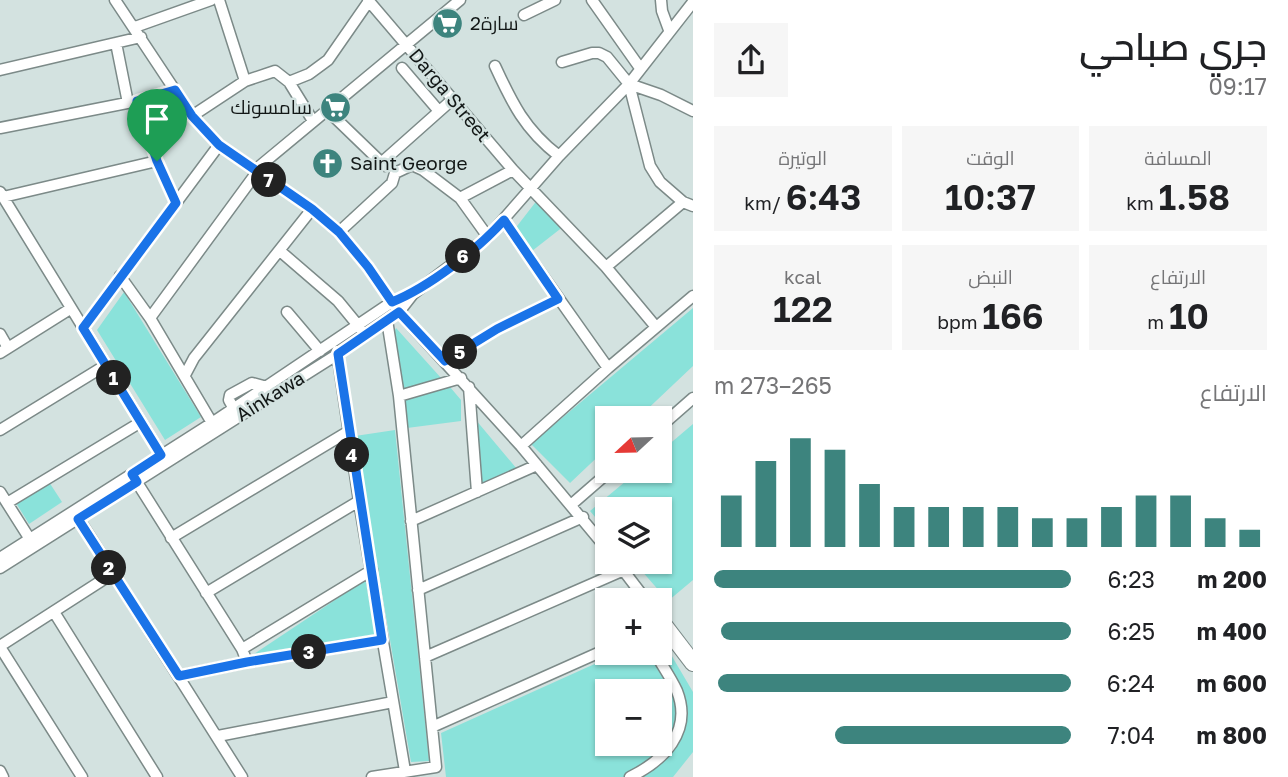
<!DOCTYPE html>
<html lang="ar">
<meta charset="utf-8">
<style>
body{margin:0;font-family:"Golos Text",Cairo,sans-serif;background:#f6f6f6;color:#202124;direction:rtl;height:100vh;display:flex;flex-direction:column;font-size:26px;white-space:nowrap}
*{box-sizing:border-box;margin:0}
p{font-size:23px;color:#757577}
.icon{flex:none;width:38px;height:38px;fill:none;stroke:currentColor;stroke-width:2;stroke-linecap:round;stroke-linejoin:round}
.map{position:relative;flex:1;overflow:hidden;direction:ltr}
.panel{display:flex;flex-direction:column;background:#fff;width:595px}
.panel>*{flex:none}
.needle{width:46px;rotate:248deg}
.tools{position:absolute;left:595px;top:406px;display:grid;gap:14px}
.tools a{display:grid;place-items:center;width:77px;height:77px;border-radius:0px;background:#fff;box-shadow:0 2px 5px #0004;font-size:35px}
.pin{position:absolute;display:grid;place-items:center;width:60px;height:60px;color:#fff;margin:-72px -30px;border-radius:50% 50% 50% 0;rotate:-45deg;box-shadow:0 0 7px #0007}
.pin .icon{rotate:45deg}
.km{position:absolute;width:35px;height:35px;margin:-18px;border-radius:50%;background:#222;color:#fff;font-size:19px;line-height:35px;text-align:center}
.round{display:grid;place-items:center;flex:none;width:74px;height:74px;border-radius:0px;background:#f6f6f6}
.summary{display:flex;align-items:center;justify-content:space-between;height:119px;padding:0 21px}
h1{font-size:38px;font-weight:600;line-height:52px}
.metrics{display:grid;grid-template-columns:repeat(3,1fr);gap:10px;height:119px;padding:7px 21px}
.metrics div{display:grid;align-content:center;border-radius:0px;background:#f6f6f6;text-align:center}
.metrics b{font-size:35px;font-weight:600}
.metrics small{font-size:19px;font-weight:400}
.metrics p{font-size:19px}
.chart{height:196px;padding:14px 21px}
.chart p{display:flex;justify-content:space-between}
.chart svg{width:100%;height:126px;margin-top:7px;stroke:#3d847e;stroke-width:6}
ul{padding:0 21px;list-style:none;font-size:23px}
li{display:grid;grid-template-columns:112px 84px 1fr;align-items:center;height:52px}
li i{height:18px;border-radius:9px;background:#3d847e}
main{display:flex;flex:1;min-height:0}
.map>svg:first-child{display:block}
.green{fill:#8ae2da;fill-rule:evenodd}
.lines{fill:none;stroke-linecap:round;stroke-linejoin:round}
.minor-casing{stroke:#7c8a88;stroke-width:13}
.highway-casing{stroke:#7c8a88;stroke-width:18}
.minor{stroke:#fff;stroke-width:10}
.highway{stroke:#fff;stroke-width:16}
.route-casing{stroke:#fff;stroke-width:14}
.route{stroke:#1a73e8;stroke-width:9}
.labels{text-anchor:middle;stroke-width:5;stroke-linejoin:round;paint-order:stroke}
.poi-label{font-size:19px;fill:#121716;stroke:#d3e2e0;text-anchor:start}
.street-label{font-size:19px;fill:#121716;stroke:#d3e2e0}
</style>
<main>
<section class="panel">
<div class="summary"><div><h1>جري صباحي</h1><p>09:17</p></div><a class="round"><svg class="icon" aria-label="share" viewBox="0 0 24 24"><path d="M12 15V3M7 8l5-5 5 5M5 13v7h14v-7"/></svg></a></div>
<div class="metrics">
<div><p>المسافة</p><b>1.58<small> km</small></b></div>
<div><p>الوقت</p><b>10:37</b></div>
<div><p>الوتيرة</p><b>6:43<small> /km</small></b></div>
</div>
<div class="metrics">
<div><p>الارتفاع</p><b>10<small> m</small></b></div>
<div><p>النبض</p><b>166<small> bpm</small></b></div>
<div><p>kcal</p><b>122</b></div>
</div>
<div class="chart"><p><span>الارتفاع</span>265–273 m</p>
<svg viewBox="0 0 160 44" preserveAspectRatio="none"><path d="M5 44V26M15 44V14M25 44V6M35 44V10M45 44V22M55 44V30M65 44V30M75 44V30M85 44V30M95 44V34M105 44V34M115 44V30M125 44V26M135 44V26M145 44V34M155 44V38"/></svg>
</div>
<ul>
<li><b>200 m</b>6:23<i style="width:100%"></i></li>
<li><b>400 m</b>6:25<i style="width:98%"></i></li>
<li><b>600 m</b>6:24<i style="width:99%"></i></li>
<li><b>800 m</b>7:04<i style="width:66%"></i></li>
</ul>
</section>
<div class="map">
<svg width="693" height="777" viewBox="0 0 693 777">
<rect width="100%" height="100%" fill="#d3e2e0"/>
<path class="green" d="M538 199 564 226 532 251 514 230Z
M124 292 201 417 165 440 97 330Z
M693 308V366L638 418H607V448L570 483 531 444Z
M396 328 442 379 403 390 393 334Z
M450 387 461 400V421L407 428 403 395Z
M475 419 517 469 481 484Z
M693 424V580L668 601 634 562H660V509H607V531L590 511 638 471H660V452Z
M395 430 429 761 411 762 355 436Z
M49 482 62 502 29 524 16 503Z
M368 578 377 635 254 654Z
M660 636 693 692V752L673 777H446L441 733 619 653H660ZM607 691H660V744H607Z"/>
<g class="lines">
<defs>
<path id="minor" d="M115 0 192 116 219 145 312 209 339 232 368 267 399 312 521 446 607 549
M219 0 245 81
M368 0 513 170 606 267 683 202
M592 0 640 68
M661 0 662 11 669 30
M524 15 555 0
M135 27 211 0
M116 43 128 103
M562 62 592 53H599L607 57 629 84 650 166 660 182 683 202 693 206
M495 66C512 103 525 130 559 156
M402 68 438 110
M0 70 141 37
M289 82 309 74 328 60 369 1
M629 84 661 95 693 111
M327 110 385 166
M192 116 245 81 275 71 289 82 313 121
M0 128 137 101 175 90
M157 161 176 203
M381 163 453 99
M255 170 460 0
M0 192 165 461
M3 197 157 161 137 101
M460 198 488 237
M504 221 608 368
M339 232 392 183 395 173 412 165 423 170 460 198 513 170
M280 251 338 301 361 329
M606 267 656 327
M120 276 150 318 215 428
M287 312 320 351
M150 318 257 172
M83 328 219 145
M0 334 8 348
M337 351 359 501 405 771
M0 353 70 309
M445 361 497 329 558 299
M185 375 194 358 312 209
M469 387 477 492
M399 396 461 378
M234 409 229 400 230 395 252 383 267 387
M660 427 693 398
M0 430 106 365
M521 446 608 368 693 296
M133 476 242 649 247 662
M0 492 33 544
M7 503 141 422
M572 504 610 471
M75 513 242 777
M411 521 537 465
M171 538 349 431
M0 558 212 423 392 302 413 294
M617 562 646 600
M0 568 338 354 399 312 413 294 488 237 559 156 629 84 693 2
M418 590 583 517
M206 593 359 501
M54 612 157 777
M0 646 112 574
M0 647 82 777
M242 649 372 570
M425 657 624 570
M179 676 247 662 382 640
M432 727 607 649
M218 736 393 702
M0 771 3 777
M372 777 436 767 399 396 387 320
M630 777C663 761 693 732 677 691 671 678 662 665 655 653"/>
<path id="highway" d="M664 625 693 663"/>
</defs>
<use href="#minor" class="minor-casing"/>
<use href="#highway" class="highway-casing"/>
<use href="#minor" class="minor"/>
<use href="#highway" class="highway"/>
</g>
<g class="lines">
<defs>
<path id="route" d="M175 90 192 116 219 145 312 209 339 232 368 267 392 302C429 287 477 250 504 220L558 299 497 329 445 361 399 312 338 354 382 640 247 662 179 676 78 519 137 482 132 474 161 455 83 328 176 203 157 161 137 101Z"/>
</defs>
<use href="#route" class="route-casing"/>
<use href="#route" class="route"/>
</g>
<defs>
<symbol id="supermarket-disc" viewBox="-11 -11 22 22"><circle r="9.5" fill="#3d847e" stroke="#d3e2e0"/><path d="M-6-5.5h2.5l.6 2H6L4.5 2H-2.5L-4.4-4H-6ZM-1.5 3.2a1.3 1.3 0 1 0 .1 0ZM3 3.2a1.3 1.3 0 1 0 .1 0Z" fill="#fff"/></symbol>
<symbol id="church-disc" viewBox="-11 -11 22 22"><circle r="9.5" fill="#3d847e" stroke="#d3e2e0"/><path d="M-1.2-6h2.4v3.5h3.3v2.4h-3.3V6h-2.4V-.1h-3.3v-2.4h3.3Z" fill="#fff"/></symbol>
</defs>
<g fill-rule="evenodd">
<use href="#supermarket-disc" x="430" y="6" width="35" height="35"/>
<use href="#supermarket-disc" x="318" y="90" width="35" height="35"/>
<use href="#church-disc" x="310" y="146" width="35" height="35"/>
</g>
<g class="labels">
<g class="poi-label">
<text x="470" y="30">سارة2</text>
<text x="312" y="114" text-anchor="end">سامسونك</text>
<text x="350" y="170">Saint George</text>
</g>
<g class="street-label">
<text transform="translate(450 95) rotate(50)" y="7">Darga Street</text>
<text transform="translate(270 396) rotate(-32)" y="7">Ainkawa</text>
</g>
</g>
</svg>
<div class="tools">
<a><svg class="needle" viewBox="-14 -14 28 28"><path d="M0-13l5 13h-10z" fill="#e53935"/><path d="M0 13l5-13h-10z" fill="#757577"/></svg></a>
<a><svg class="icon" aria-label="layers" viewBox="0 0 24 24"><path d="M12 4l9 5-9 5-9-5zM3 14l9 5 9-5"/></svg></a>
<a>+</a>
<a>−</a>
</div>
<div class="pin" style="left:157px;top:161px;background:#1e9e55"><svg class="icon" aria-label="arrive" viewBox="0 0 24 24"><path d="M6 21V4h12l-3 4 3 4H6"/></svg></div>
<b class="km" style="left:114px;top:378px">1</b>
<b class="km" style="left:109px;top:568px">2</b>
<b class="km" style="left:309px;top:652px">3</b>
<b class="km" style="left:352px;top:455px">4</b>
<b class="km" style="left:460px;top:352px">5</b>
<b class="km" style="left:463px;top:256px">6</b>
<b class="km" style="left:269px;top:180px">7</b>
</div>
</main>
